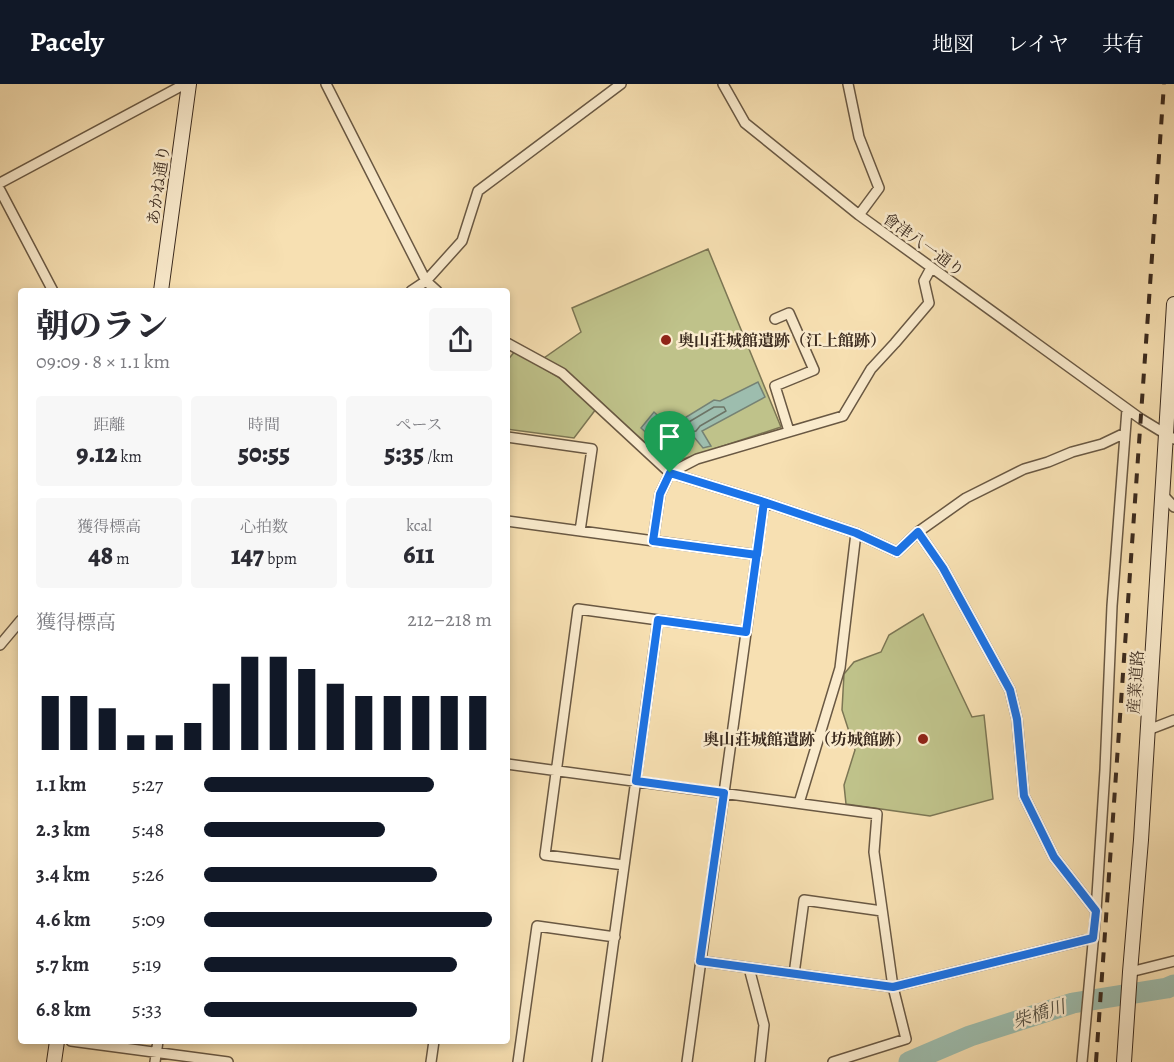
<!DOCTYPE html>
<html lang="ja">
<meta charset="utf-8">
<style>
body{margin:0;font-family:Alegreya,"Noto Serif JP",serif;background:#f7f7f7;color:#2b2b33;height:100vh;display:flex;flex-direction:column;font-size:22px;white-space:nowrap}
*{box-sizing:border-box;margin:0}
p{font-size:20px;color:#7c7c81}
.icon{flex:none;width:33px;height:33px;fill:none;stroke:currentColor;stroke-width:2;stroke-linecap:round;stroke-linejoin:round}
.map{position:relative;flex:1;overflow:hidden}
.panel{position:absolute;left:18px;top:204px;width:492px;height:756px;display:flex;flex-direction:column;background:#fff;border-radius:6px;box-shadow:0 3px 9px #0003}
.panel>*{flex:none}
.pin{position:absolute;display:grid;place-items:center;width:51px;height:51px;color:#fff;margin:-62px -26px;border-radius:50% 50% 50% 0;rotate:-45deg;box-shadow:0 0 6px #0007}
.pin .icon{rotate:45deg}
.round{display:grid;place-items:center;flex:none;width:63px;height:63px;border-radius:6px;background:#f7f7f7}
.headline{display:flex;align-items:center;justify-content:space-between;height:102px;padding:0 18px}
h1{font-size:33px;font-weight:800;line-height:45px}
.figures{display:grid;grid-template-columns:repeat(3,1fr);gap:9px;height:102px;padding:6px 18px}
.figures div{display:grid;align-content:center;border-radius:6px;background:#f7f7f7;text-align:center}
.figures b{font-size:26px;font-weight:800}
.figures small{font-size:16px;font-weight:400}
.figures p{font-size:16px}
.chart{height:168px;padding:12px 18px}
.chart p{display:flex;justify-content:space-between}
.chart svg{width:100%;height:108px;margin-top:6px;stroke:#111827;stroke-width:6}
ul{padding:0 18px;list-style:none;font-size:20px}
li{display:grid;grid-template-columns:96px 72px 1fr;align-items:center;height:45px}
li i{height:15px;border-radius:8px;background:#111827}
header{display:flex;align-items:center;gap:36px;box-sizing:border-box;height:84px;padding:0 30px;background:#111827;color:#fff}
header strong{font-size:28px}
nav{display:flex;gap:33px;margin-inline-start:auto;font-size:21px}
.map>svg:first-child{display:block}
.green{fill:#bfc28a;stroke:#7c7654;stroke-width:1.5}
.water{fill:#9dbdae;stroke:#758274;stroke-width:1.5}
.lines{fill:none;stroke-linecap:round;stroke-linejoin:round}
.shore{stroke:#6c7466;stroke-width:1.5}
.river{stroke:#9dbdae;stroke-width:21}
.street-casing{stroke:#695843;stroke-width:12}
.secondary-casing{stroke:#3a2a1e;stroke-width:16}
.street{stroke:#faebcd;stroke-width:9}
.secondary{stroke:#faebcd;stroke-width:14}
.rail{stroke:#3a2a1e;stroke-width:4;stroke-dasharray:10 10;stroke-linecap:butt}
.route-casing{stroke:#fff;stroke-width:12}
.route{stroke:#1a73e8;stroke-width:8}
.poi-dot{fill:#8f2418;stroke:#faebcd;stroke-width:2}
.labels{text-anchor:middle;stroke-width:5;stroke-linejoin:round;paint-order:stroke}
.street-label{font-size:16px;fill:#3a2a1e;stroke:#faebcd}
.poi-label{font-size:16px;font-weight:bold;fill:#3a2a1e;stroke:#faebcd;text-anchor:start}
.water-label{font-size:18px;font-style:italic;fill:#534f42;stroke:#faebcd}
</style>
<header>
<strong>Pacely</strong>
<nav><a>地図</a><a>レイヤ</a><a>共有</a></nav>
</header>
<div class="map">
<svg width="1174" height="978" viewBox="0 0 1174 978">
<rect width="100%" height="100%" fill="#f7e0b2"/>
<filter id="stains"><feTurbulence type="fractalNoise" baseFrequency=".00333" numOctaves="4"/><feColorMatrix values="0 0 0 0 .2 0 0 0 0 .09 0 0 0 0 .02 0 0 0 .5 -.17"/></filter>
<radialGradient id="worn" r=".72"><stop offset=".6" stop-color="#630" stop-opacity="0"/><stop offset="1" stop-color="#630" stop-opacity=".3"/></radialGradient>
<path class="green" d="M708 165 781 343 668 380 577 296 544 274 581 248 572 224Z
M515 267 563 296 596 325 574 354 507 345V277Z
M923 530 972 633 984 631 993 715 930 732 846 720 844 701 855 666 842 626 844 590 854 578 881 568 889 551Z"/>
<path class="water" d="M758 298 765 313 702 347 711 362 703 364 694 353 668 369 641 344 654 328 670 343 714 316 720 317Z"/>
<g class="lines">
<path class="shore" d="M714 323H724L726 327 700 342 696 347 691 348 670 361 667 360 651 344 653 339 656 338 666 348H672Z"/>
<path class="river" d="M909 978 970 952 1073 919 1167 904 1174 901"/>
<defs>
<path id="street" d="M326 0 426 197 437 207
M723 0 745 39 859 131 1141 335 1174 355
M848 0 859 53 879 104 859 131
M0 99 185 0
M0 106 53 207
M411 207 426 197 462 157 478 107 621 0
M775 235 789 229 814 286 775 302 789 347
M507 259 562 289 670 389 764 418 856 449 897 468 918 448 943 484 1010 606 1017 635 1024 712 1054 773 1096 827
M507 353 592 365 580 447
M1163 411 1174 423
M507 437 757 471
M918 448 966 414 1024 385 1048 378 1072 368 1102 360 1125 349
M653 457 660 410 670 389 697 375 843 332 871 285 895 259 929 219 924 197 931 184
M0 561 21 536
M1148 646 1174 636
M507 680 877 730 874 768 893 903 906 955 833 978
M799 719 840 584 856 449
M624 781 545 771 578 525 746 548
M700 877 893 903 1093 854
M749 884 764 941 760 978
M1130 888 1174 877
M794 890 804 816 882 827
M71 957 228 978
M155 978 158 957
M431 978 434 957
M518 978 537 842 615 853
M597 978 658 536
M687 978 764 418
M1082 978 1096 827 1105 686 1112 522 1127 325"/>
<path id="secondary" d="M161 207 189 0
M54 978 57 957
M1124 978 1130 888 1141 756 1174 220"/>
</defs>
<use href="#street" class="street-casing"/>
<use href="#secondary" class="secondary-casing"/>
<use href="#street" class="street"/>
<use href="#secondary" class="secondary"/>
<path class="rail" d="M1096 978 1164 0"/>
</g>
<g class="lines">
<defs>
<path id="route" d="M670 389 764 418 746 548 658 536 636 697 724 709 700 877 893 903 1093 854 1096 827 1054 773 1024 712 1017 635 1010 606 943 484 918 448 897 468 856 449 764 418 757 471 653 457 660 410 670 389"/>
</defs>
<use href="#route" class="route-casing"/>
<use href="#route" class="route"/>
</g>
<g class="poi-dot">
<circle cx="666" cy="256" r="6"/>
<circle cx="923" cy="655" r="6"/>
</g>
<g class="labels">
<g class="street-label">
<text transform="translate(158 101) rotate(-82)" y="6">あかね通り</text>
<text transform="translate(924 160) rotate(36)" y="6">會津八一通り</text>
<text transform="translate(1135 598) rotate(-86)" y="6">産業道路</text>
</g>
<g class="poi-label">
<text x="678" y="262">奥山荘城館遺跡（江上館跡）</text>
<text x="911" y="661" text-anchor="end">奥山荘城館遺跡（坊城館跡）</text>
</g>
<g class="water-label">
<text transform="translate(1039 930) rotate(-17)" y="6">柴橋川</text>
</g>
</g>
<rect width="100%" height="100%" filter="url(#stains)"/>
<rect width="100%" height="100%" fill="url(#worn)"/>
</svg>
<div class="pin" style="left:670px;top:389px;background:#1e9e55"><svg class="icon" aria-label="arrive" viewBox="0 0 24 24"><path d="M6 21V4h12l-3 4 3 4H6"/></svg></div>
<section class="panel">
<div class="headline"><div><h1>朝のラン</h1><p>09:09 · 8 × 1.1 km</p></div><a class="round"><svg class="icon" aria-label="share" viewBox="0 0 24 24"><path d="M12 15V3M7 8l5-5 5 5M5 13v7h14v-7"/></svg></a></div>
<div class="figures">
<div><p>距離</p><b>9.12<small> km</small></b></div>
<div><p>時間</p><b>50:55</b></div>
<div><p>ペース</p><b>5:35<small> /km</small></b></div>
</div>
<div class="figures">
<div><p>獲得標高</p><b>48<small> m</small></b></div>
<div><p>心拍数</p><b>147<small> bpm</small></b></div>
<div><p>kcal</p><b>611</b></div>
</div>
<div class="chart"><p><span>獲得標高</span>212–218 m</p>
<svg viewBox="0 0 160 44" preserveAspectRatio="none"><path d="M5 44V22M15 44V22M25 44V27M35 44V38M45 44V38M55 44V33M65 44V17M75 44V6M85 44V6M95 44V11M105 44V17M115 44V22M125 44V22M135 44V22M145 44V22M155 44V22"/></svg>
</div>
<ul>
<li><b>1.1 km</b>5:27<i style="width:80%"></i></li>
<li><b>2.3 km</b>5:48<i style="width:63%"></i></li>
<li><b>3.4 km</b>5:26<i style="width:81%"></i></li>
<li><b>4.6 km</b>5:09<i style="width:100%"></i></li>
<li><b>5.7 km</b>5:19<i style="width:88%"></i></li>
<li><b>6.8 km</b>5:33<i style="width:74%"></i></li>
</ul>
</section>
</div>
